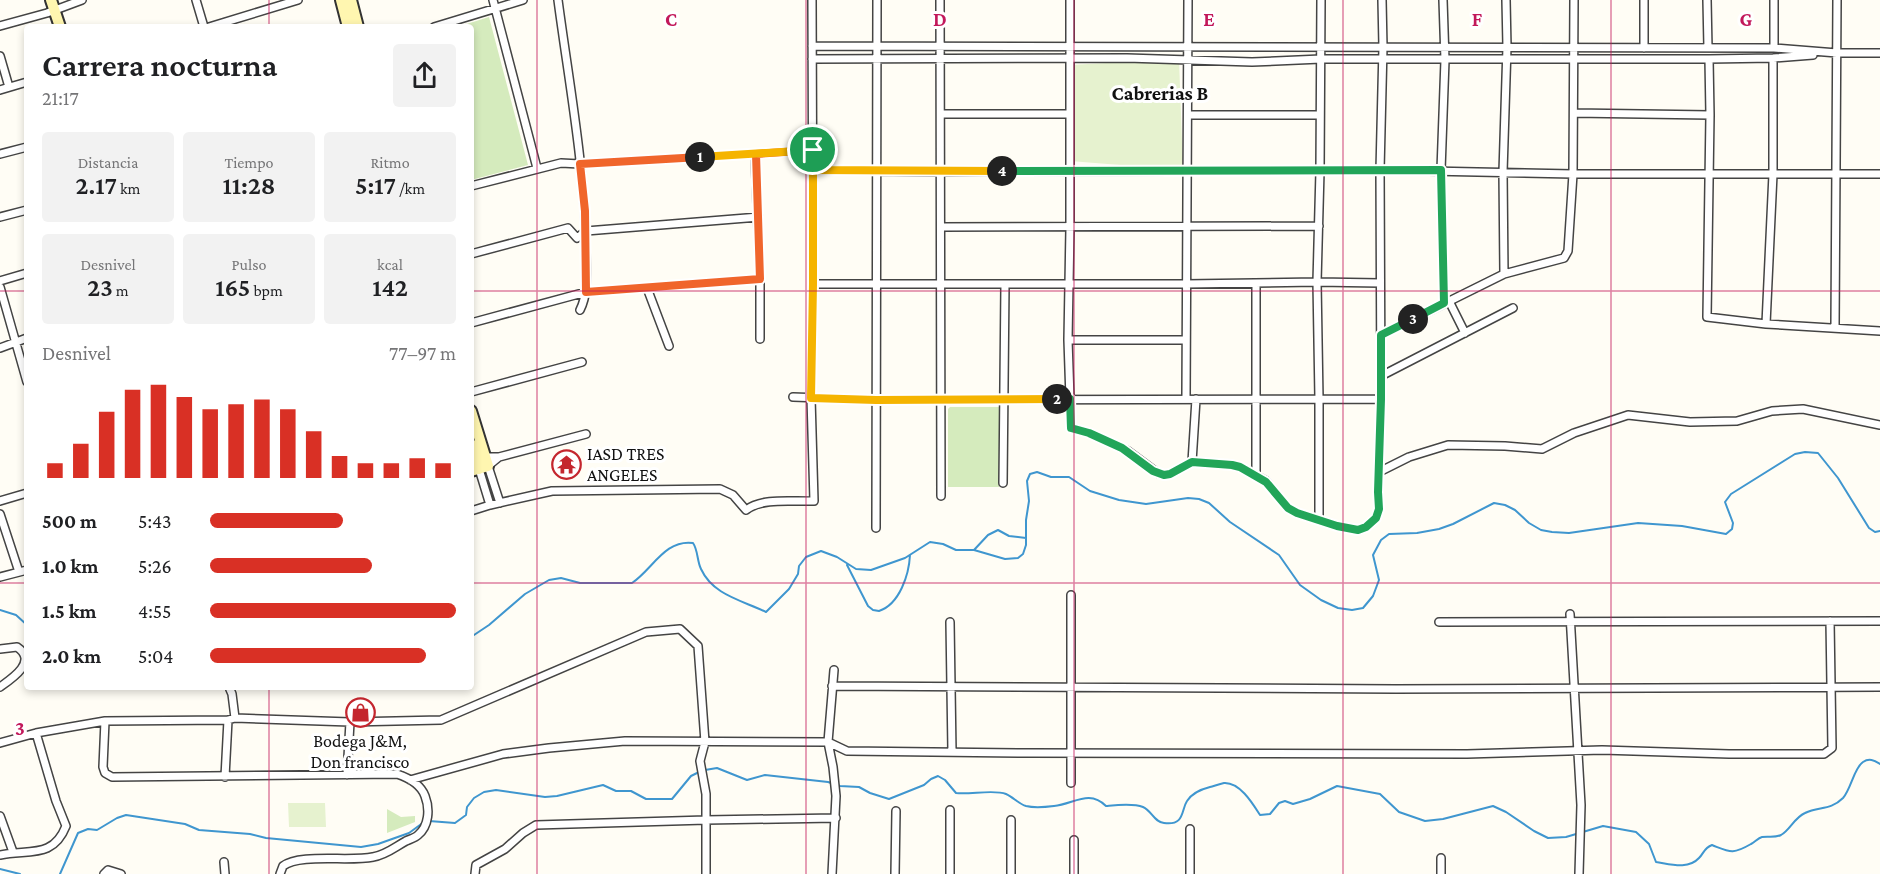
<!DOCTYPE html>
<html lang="es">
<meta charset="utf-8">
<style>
body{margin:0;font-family:"Crimson Pro",serif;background:#f2f2f2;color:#202124;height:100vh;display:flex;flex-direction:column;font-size:22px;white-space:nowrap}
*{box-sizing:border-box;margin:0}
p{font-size:20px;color:#757577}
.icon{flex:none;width:33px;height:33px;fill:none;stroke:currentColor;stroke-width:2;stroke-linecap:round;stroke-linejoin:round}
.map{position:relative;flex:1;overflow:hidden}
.drawer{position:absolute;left:24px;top:24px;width:450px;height:666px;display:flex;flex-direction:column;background:#fff;border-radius:6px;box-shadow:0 3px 9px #0003}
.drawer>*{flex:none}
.pin{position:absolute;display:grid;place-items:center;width:51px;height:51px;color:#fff;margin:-26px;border:3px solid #fff;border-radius:50%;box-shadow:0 2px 6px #0007}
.km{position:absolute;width:30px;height:30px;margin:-15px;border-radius:50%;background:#222;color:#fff;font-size:16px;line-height:30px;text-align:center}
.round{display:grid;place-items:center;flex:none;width:63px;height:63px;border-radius:6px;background:#f2f2f2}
.summary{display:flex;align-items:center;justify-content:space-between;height:102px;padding:0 18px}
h1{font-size:33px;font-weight:600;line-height:45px}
.metrics{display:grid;grid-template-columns:repeat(3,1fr);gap:9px;height:102px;padding:6px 18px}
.metrics div{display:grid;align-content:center;border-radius:6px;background:#f2f2f2;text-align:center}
.metrics b{font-size:26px;font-weight:600}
.metrics small{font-size:16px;font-weight:400}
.metrics p{font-size:16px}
.chart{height:168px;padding:12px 18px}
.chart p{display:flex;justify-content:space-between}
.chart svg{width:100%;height:108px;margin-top:6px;stroke:#d93025;stroke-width:6}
ul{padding:0 18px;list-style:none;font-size:20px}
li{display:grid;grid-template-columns:96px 72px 1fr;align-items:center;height:45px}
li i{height:15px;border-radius:8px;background:#d93025}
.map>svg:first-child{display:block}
.green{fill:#d5ebbd}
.pitch{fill:#e6f2cf}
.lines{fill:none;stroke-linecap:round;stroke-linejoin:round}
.stream{stroke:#3f96cf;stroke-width:2}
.street-casing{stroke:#444;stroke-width:10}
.secondary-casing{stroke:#333;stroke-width:14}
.street{stroke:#fff;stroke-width:7}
.secondary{stroke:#fff6b0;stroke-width:10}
.split-1-casing{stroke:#fff;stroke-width:12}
.split-2-casing{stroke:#fff;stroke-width:12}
.split-3-casing{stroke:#fff;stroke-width:12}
.split-4-casing{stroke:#fff;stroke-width:12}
.split-5-casing{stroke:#fff;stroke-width:12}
.split-1{stroke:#f0652b;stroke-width:8}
.split-2{stroke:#f5b400;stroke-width:8}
.split-3{stroke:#22a559;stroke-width:8}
.split-4{stroke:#22a559;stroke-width:8}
.split-5{stroke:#f5b400;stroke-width:8}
.grid{fill:none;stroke:#c2185b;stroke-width:1.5;stroke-opacity:0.55}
.labels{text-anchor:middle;stroke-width:6;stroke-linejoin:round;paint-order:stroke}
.poi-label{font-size:18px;fill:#111;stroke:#fff;text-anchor:start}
.neighbourhood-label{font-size:20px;font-weight:bold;fill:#111;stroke:#fff}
.grid-label{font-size:20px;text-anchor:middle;font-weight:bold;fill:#c2185b;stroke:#fff;stroke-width:6;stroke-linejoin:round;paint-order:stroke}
</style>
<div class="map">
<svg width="1880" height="874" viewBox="0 0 1880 874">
<rect width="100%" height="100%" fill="#fffdf5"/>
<path class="green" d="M489 17 528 165 471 180V27H457Z
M950 407H999V487H948V409Z
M387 809 401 817 415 816V822L387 833Z"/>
<path class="pitch" d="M1179 59 1183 170 1070 161V65Z
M288 803H325L326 827H289Z"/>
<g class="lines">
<path class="stream" d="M974 550 988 535 998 530 1009 536 1026 538
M847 565 868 606 873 610 879 611C900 604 909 574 910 555
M0 610 16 615 27 625
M471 637 489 625 525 594 549 580 561 578 580 583H632C652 570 665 539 693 543 698 550 697 561 701 569 713 595 741 600 766 612L789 589 798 574 799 566 806 557 821 551 837 557 856 569 871 570 905 558 930 542 943 544 956 550H974L1005 559 1018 558 1023 554 1026 545V520L1029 501 1027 481 1030 474 1037 472 1051 477H1069L1090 491 1119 500 1146 504 1188 498 1199 499 1209 503 1230 522 1279 555 1300 585 1321 600 1338 608 1352 610 1363 608 1373 596 1379 580 1373 555 1381 540 1389 534 1417 533 1439 529 1453 524 1494 503 1505 505 1515 510 1529 523 1541 530 1552 532 1569 533 1638 523 1682 526 1726 534 1732 529 1733 523 1725 502 1731 494 1795 454 1805 452 1818 453 1838 478 1869 528 1875 532 1880 531
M705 770 717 768 747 780 765 775 828 782 840 786 859 787 870 793 889 799 924 785 931 779 938 776 945 780 956 793C969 795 994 789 1006 794 1013 797 1019 804 1026 806 1034 808 1046 807 1054 806 1074 804 1089 789 1106 806 1117 805 1133 803 1143 807 1152 811 1154 822 1164 823 1185 826 1181 810 1187 801 1192 793 1202 789 1210 787 1214 786 1219 784 1224 783 1240 782 1253 804 1260 815L1270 814 1279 803 1285 801 1293 804 1310 799 1337 786 1380 794 1399 812 1425 821 1443 819 1493 806 1506 812 1534 831 1548 838 1566 837 1603 826 1636 832 1649 844 1656 862C1670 864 1688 870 1699 858 1704 853 1704 848 1712 845 1730 852 1732 855 1751 844 1755 842 1758 838 1762 837 1768 836 1775 838 1781 835 1790 830 1794 818 1805 813 1819 806 1830 811 1843 798 1851 789 1854 768 1863 762 1869 758 1874 760 1880 764
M429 821 455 823 466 815 467 807 474 798 484 792 496 790 545 797 557 796 603 785 616 791H631L646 799H672L691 776 699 772
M0 869 20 874
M60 874 78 833 88 829 97 830 117 818 126 815 185 824 199 830 250 834 266 838 361 847 378 844 409 833 424 822"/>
<defs>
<path id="street" d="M196 0 204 27
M493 0 537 168
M558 0C569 83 585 167 586 251 586 271 589 292 580 310
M940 0 941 496
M1070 0V228L1068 340 1071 428 1089 433 1128 451 1159 474H1170L1192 462 1231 465 1240 467 1266 481 1288 508 1297 513 1337 526 1358 530 1366 527 1376 518 1379 509 1378 493 1381 399 1380 170 1383 47 1382 0
M1443 0 1445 60 1441 170 1444 303
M1707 0 1708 48
M0 26 47 13 82 0
M209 27 298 0
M434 27 523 0
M812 46 1774 48 1837 53H1880
M1644 48V0
M1774 48V0
M0 56 9 87
M812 59 1127 58 1252 62 1321 59H1709L1773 58 1813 55
M1709 59 1710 115 1707 317 1766 324 1880 331
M0 90 27 82
M1574 113 1710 115
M941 114H1070
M1188 115H1320
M0 154 27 147
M755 154 760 279V339
M813 170 942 172 1380 170 1573 174H1880
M471 186 561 163 580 164 813 150
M0 217 27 210
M941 227 1319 226
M471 254 568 228 577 238 586 231 759 217
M1504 274 1503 172 1507 47 1506 0
M0 281 27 273
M1256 283V475
M813 284H1186L1317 282 1380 283
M0 287 27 382
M647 288 669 346
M1449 301 1465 333
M471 323 586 292 760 279
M1766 324 1773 174V58
M1835 327 1837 0
M1381 335 1504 274 1564 258 1568 251 1573 174 1574 0
M1068 340H1186
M0 348 27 338
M1381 376 1513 308
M471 392 582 362
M793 397 877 400 1381 399
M1186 398 1188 0
M485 457H499L586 434
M499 457 488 466 500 503
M1192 462 1196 399
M479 469 490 505 552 491 720 489 733 495 746 510C763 497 793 502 814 501L811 398 813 284 812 0
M1379 472 1409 457 1448 445 1505 446 1542 449 1574 433 1628 415 1690 422 1737 421 1772 411 1803 409 1880 425
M1003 483 1005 284
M0 501 27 493
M471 511 490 505
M0 514 19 572
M1319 519V399L1317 282 1320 171 1321 0
M876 528 877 0
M0 577 27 570
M1570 614 1581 805 1579 874
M950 622 952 752
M1439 622 1880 621
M0 649 17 647C38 661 13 678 0 687
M832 686 1396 689 1880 687
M229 687 232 694 235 718
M105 721 103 767 105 773 112 777 397 774C409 778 421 785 425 796 430 809 429 826 418 835 415 838 410 839 406 841 395 847 386 855 373 857 349 862 300 853 283 866L280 874
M0 743 36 733 105 721 228 720 235 718 350 722 441 720 646 632 680 629 698 646 705 742 700 761 706 794V874
M347 775 350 722
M225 777 228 720
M410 780 503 754 549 748 625 741 828 742 847 751 1027 753 1467 754 1602 750 1729 754H1824L1832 748 1830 621
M1071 783V595
M0 816 13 852
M1011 820V874
M1074 840V874
M0 855C29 849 53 859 66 826L56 801 36 733
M224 862 225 874
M104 874 108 870 121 874
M475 874 476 865 505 849 523 833 536 825 706 820 836 818
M832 874 836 796 833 767 828 742 834 670
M895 874 896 811
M950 874V810
M1190 874V829
M1441 874V858"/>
<path id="secondary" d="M51 0 60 27
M341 0 348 27
M351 0 358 27
M471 411 488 466 471 471
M471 444 479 469"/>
</defs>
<use href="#street" class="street-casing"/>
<use href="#secondary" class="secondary-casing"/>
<use href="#street" class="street"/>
<use href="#secondary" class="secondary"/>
</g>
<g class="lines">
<defs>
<path id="split-1" d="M700 157 580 164 585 211 586 292 760 279 756 154 813 150"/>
<path id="split-2" d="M700 157 813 150V284L811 398 876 400 1057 399"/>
<path id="split-3" d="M1057 399H1070L1071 428 1089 433 1122 448 1153 471 1164 475 1170 474 1192 462 1232 465 1240 467 1266 482 1288 508 1297 513 1337 526 1358 530 1366 527 1376 518 1379 509 1378 492 1381 399V335L1413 319"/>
<path id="split-4" d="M1002 171 1441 170 1444 303 1413 319"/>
<path id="split-5" d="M813 150V170L1002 171"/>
</defs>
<use href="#split-1" class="split-1-casing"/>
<use href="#split-2" class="split-2-casing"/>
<use href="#split-3" class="split-3-casing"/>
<use href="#split-4" class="split-4-casing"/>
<use href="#split-5" class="split-5-casing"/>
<use href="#split-1" class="split-1"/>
<use href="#split-2" class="split-2"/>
<use href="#split-3" class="split-3"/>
<use href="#split-4" class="split-4"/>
<use href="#split-5" class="split-5"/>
</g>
<path class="grid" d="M269 0V27M537 0V874M806 0V874M1074 0V874M1343 0V874M1611 0V874M0 291H27M471 291H1880M0 583H27M471 583H1880M269 687V874"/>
<defs>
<symbol id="temple-ring" viewBox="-11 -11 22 22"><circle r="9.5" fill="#fff" stroke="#c4262e" stroke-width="1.5"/><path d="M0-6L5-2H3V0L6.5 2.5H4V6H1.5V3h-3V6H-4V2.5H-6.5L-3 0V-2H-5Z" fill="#c4262e"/></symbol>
<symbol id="shop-ring" viewBox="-11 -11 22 22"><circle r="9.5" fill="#fff" stroke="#c4262e" stroke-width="1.5"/><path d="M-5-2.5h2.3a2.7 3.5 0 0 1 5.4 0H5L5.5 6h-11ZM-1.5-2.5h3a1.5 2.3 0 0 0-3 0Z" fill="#c4262e"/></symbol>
</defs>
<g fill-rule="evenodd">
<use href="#temple-ring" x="550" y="448" width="33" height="33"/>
<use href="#shop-ring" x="344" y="696" width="33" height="33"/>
</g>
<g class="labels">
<g class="poi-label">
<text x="587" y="460">IASD TRES<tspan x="587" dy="21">ANGELES</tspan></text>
<text x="360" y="747" text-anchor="middle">Bodega J&amp;M,<tspan x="360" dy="21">Don francisco</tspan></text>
</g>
<g class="neighbourhood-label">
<text x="1160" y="100">Cabrerias B</text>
</g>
</g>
<g class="grid-label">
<text x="671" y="26">C</text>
<text x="940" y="26">D</text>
<text x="1209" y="26">E</text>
<text x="1477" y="26">F</text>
<text x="1746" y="26">G</text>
<text x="20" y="735">3</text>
</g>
</svg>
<div class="pin" style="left:813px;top:150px;background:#1e9e55"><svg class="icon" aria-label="arrive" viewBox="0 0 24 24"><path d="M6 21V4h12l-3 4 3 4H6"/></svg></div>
<b class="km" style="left:700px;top:157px">1</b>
<b class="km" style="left:1057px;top:399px">2</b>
<b class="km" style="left:1413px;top:319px">3</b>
<b class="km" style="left:1002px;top:171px">4</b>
<section class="drawer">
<div class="summary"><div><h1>Carrera nocturna</h1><p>21:17</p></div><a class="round"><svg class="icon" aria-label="share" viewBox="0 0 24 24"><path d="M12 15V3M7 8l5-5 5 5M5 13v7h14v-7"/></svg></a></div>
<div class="metrics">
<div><p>Distancia</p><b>2.17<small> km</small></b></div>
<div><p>Tiempo</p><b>11:28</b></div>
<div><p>Ritmo</p><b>5:17<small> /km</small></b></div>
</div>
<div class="metrics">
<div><p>Desnivel</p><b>23<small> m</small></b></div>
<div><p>Pulso</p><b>165<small> bpm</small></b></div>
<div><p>kcal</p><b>142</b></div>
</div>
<div class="chart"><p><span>Desnivel</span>77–97 m</p>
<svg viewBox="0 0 160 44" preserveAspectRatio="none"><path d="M5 44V38M15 44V30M25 44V17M35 44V8M45 44V6M55 44V11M65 44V16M75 44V14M85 44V12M95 44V16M105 44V25M115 44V35M125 44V38M135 44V38M145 44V36M155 44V38"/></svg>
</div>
<ul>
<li><b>500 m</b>5:43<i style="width:54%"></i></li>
<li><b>1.0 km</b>5:26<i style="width:66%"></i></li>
<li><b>1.5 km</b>4:55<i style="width:100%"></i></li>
<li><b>2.0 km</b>5:04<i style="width:88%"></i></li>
</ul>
</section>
</div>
